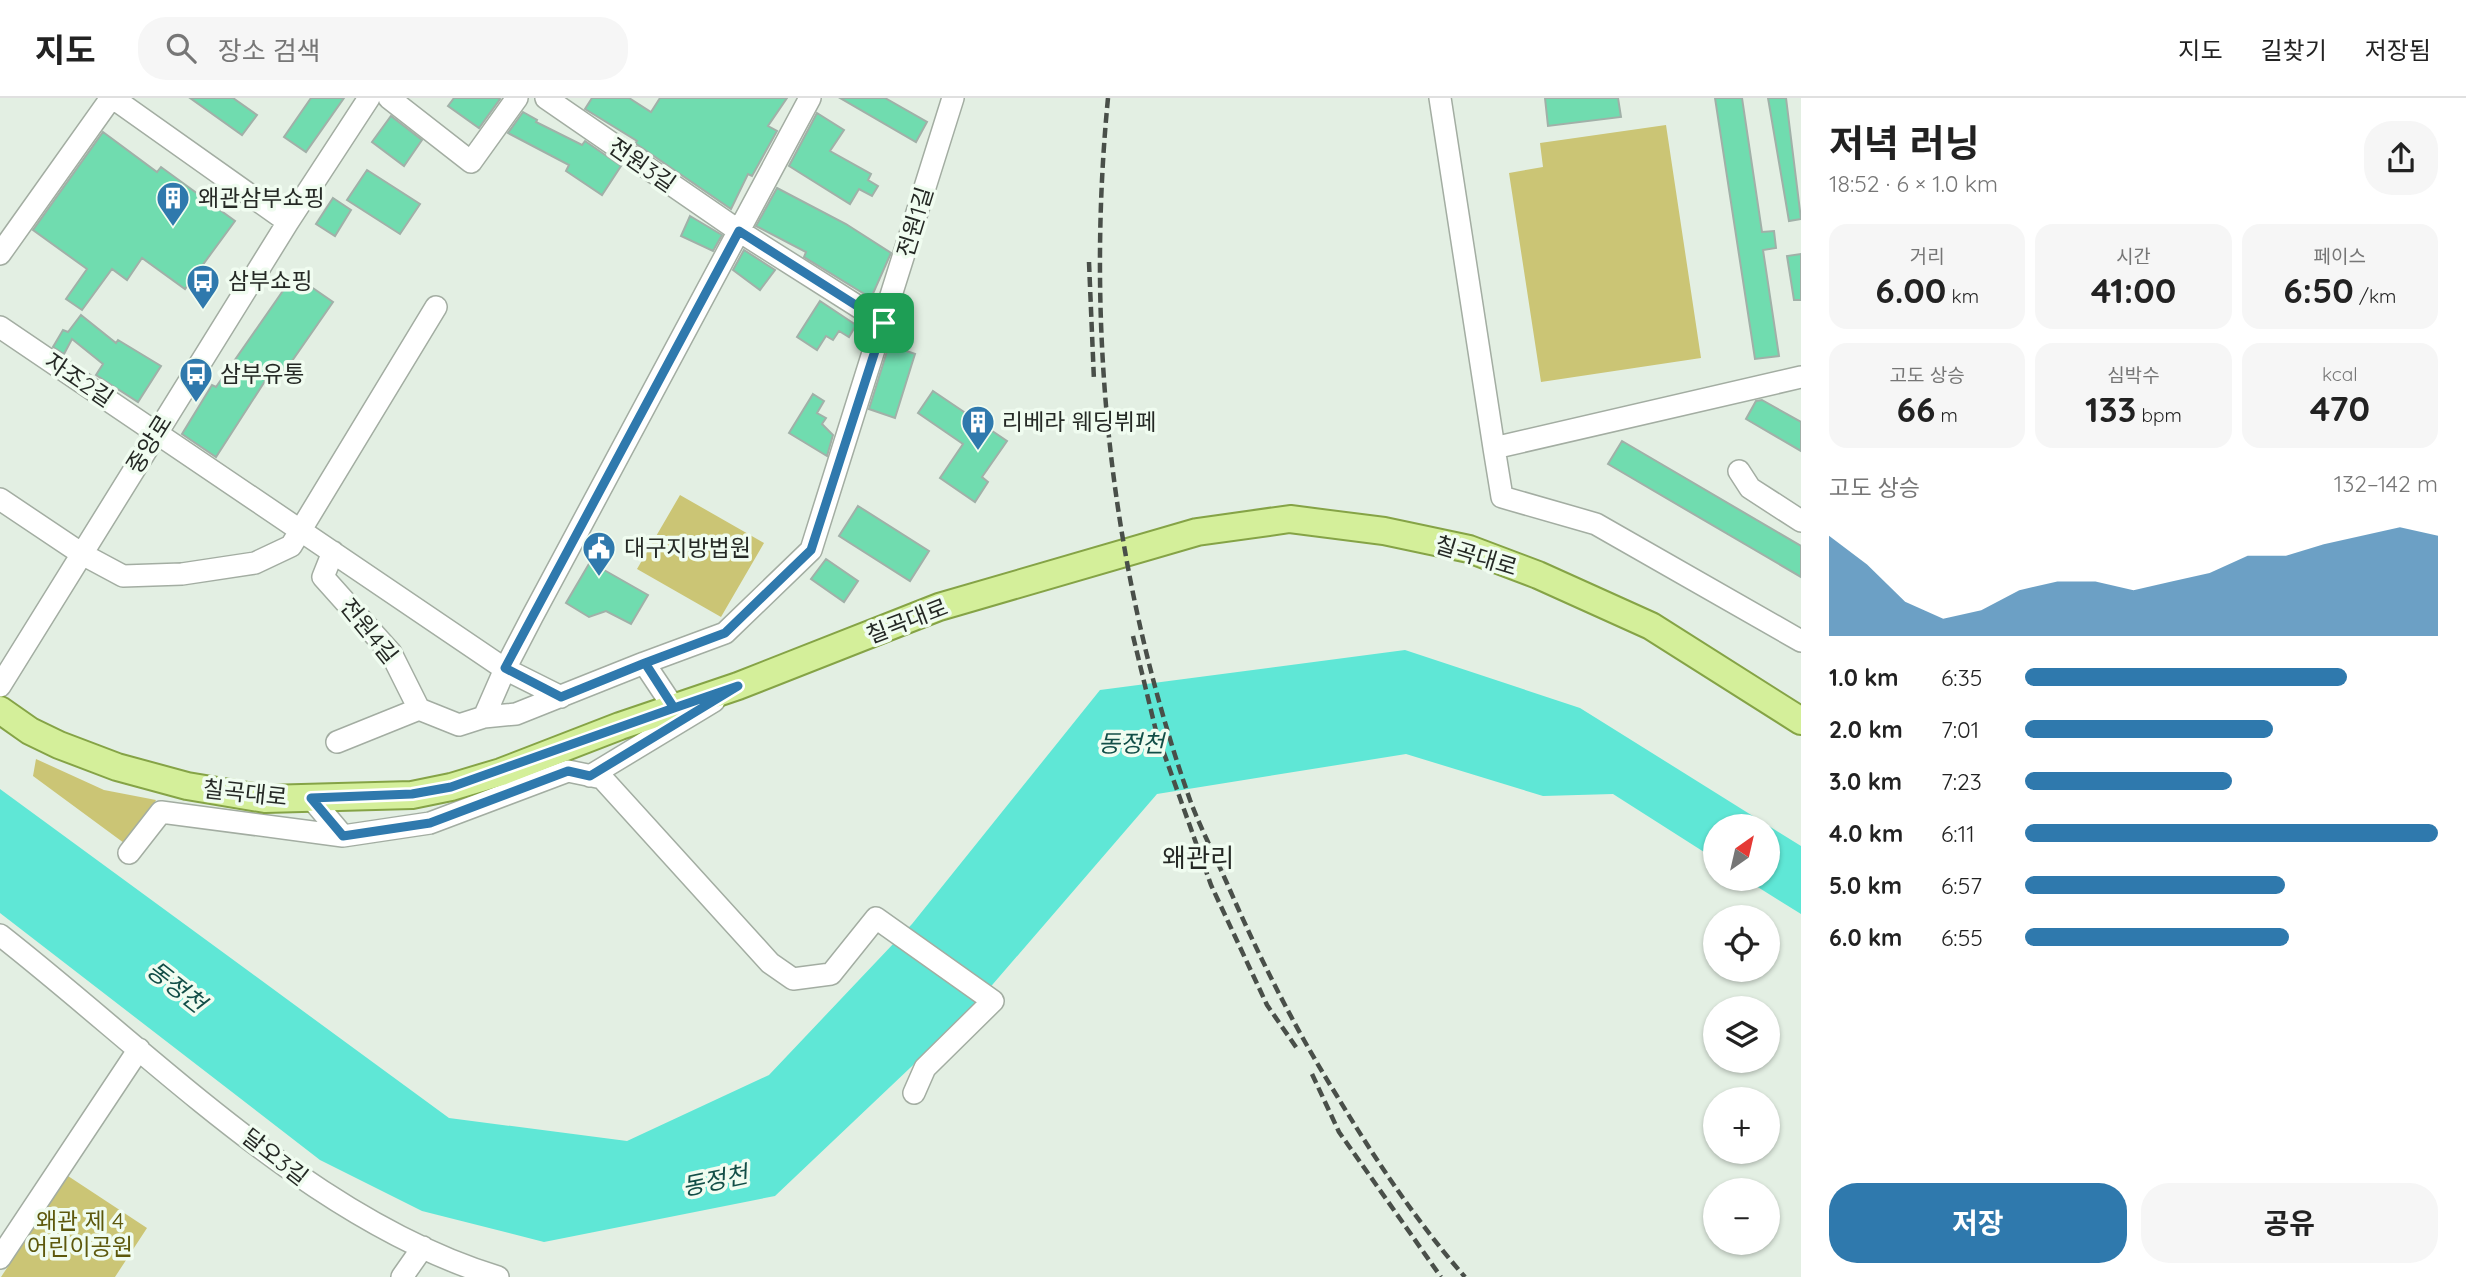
<!DOCTYPE html>
<html lang="ko">
<meta charset="utf-8">
<style>
body{margin:0;font-family:Quicksand,"Noto Sans KR",sans-serif;background:#f6f6f6;color:#222;height:100vh;display:flex;flex-direction:column;font-size:26px;white-space:nowrap}
*{box-sizing:border-box;margin:0}
p{font-size:23px;color:#767676}
.icon{flex:none;width:38px;height:38px;fill:none;stroke:currentColor;stroke-width:2;stroke-linecap:round;stroke-linejoin:round}
.map{position:relative;flex:1;overflow:hidden}
.details{display:flex;flex-direction:column;background:#fff;width:665px}
.details>*{flex:none}
.needle{width:46px;rotate:34deg}
.controls{position:absolute;left:1703px;top:716px;display:grid;gap:14px}
.controls a{display:grid;place-items:center;width:77px;height:77px;border-radius:50%;background:#fff;box-shadow:0 2px 5px #0004;font-size:35px}
.pin{position:absolute;display:grid;place-items:center;width:60px;height:60px;color:#fff;margin:-30px;border-radius:14px;box-shadow:0 4px 10px #0006}
.round{display:grid;place-items:center;flex:none;width:74px;height:74px;border-radius:28px;background:#f6f6f6}
.overview{display:flex;align-items:center;justify-content:space-between;height:119px;padding:0 28px}
h1{font-size:38px;font-weight:700;line-height:52px}
.figures{display:grid;grid-template-columns:repeat(3,1fr);gap:10px;height:119px;padding:7px 28px}
.figures div{display:grid;align-content:center;border-radius:18px;background:#f6f6f6;text-align:center}
.figures b{font-size:35px;font-weight:700}
.figures small{font-size:19px;font-weight:400}
.figures p{font-size:19px}
.chart{height:196px;padding:14px 28px}
.chart p{display:flex;justify-content:space-between}
.chart svg{width:100%;height:126px;margin-top:7px;fill:#2f79ad;opacity:.7}
.cta{display:flex;gap:14px;margin-top:auto;padding:14px 28px}
.cta a{flex:1;height:80px;border-radius:28px;background:#2f79ad;color:#fff;font-size:28px;font-weight:700;line-height:80px;text-align:center}
.cta a+a{background:#f6f6f6;color:#222}
ul{padding:0 28px;list-style:none;font-size:23px}
li{display:grid;grid-template-columns:112px 84px 1fr;align-items:center;height:52px}
li i{height:18px;border-radius:9px;background:#2f79ad}
header{display:flex;align-items:center;gap:42px;box-sizing:border-box;height:98px;padding:0 35px;background:#fff;border-bottom:2px solid #e0e0e0}
header strong{font-size:33px}
nav{display:flex;gap:38px;margin-inline-start:auto;font-size:24px}
.search{width:490px;height:63px;background:#f6f6f6;display:flex;align-items:center;gap:18px;box-sizing:border-box;padding:0 24px;border-radius:28px;color:#767676;font-size:26px}
main{display:flex;flex:1;min-height:0}
.map>svg:first-child{display:block}
.green{fill:#cbc575}
.water{fill:#5fe7d6}
.building{fill:#70dcaf;stroke:#a1b0a8;stroke-width:2}
.lines{fill:none;stroke-linecap:round;stroke-linejoin:round}
.minor-casing{stroke:#a3ada2;stroke-width:24}
.major-casing{stroke:#85a346;stroke-width:30}
.minor{stroke:#fff;stroke-width:21}
.major{stroke:#d4ef9a;stroke-width:26}
.rail{stroke:#494f49;stroke-width:4.5;stroke-dasharray:10 5;stroke-linecap:butt}
.route-casing{stroke:#fff;stroke-width:14}
.route{stroke:#2f79ad;stroke-width:9}
.labels{text-anchor:middle;stroke-width:7;stroke-linejoin:round;paint-order:stroke}
.street-label{font-size:23px;fill:#252925;stroke:#f0fcf0}
.poi-label{font-size:23px;fill:#252925;stroke:#f0fcf0;text-anchor:start}
.park-label{font-size:23px;fill:#5d580c;stroke:#f0fcf0}
.water-label{font-size:24px;font-style:italic;fill:#124e47;stroke:#f0fcf0}
.quarter-label{font-size:26px;fill:#252925;stroke:#f0fcf0}
</style>
<header>
<strong>지도</strong>
<div class="search"><svg class="icon" aria-label="search" viewBox="0 0 24 24"><circle cx="10" cy="10" r="6"/><path d="M15 15l6 6"/></svg>장소 검색</div>
<nav><a>지도</a><a>길찾기</a><a>저장됨</a></nav>
</header>
<main>
<div class="map">
<svg width="1801" height="1179" viewBox="0 0 1801 1179">
<rect width="100%" height="100%" fill="#e3efe3"/>
<path class="green" d="M1666 27 1701 260 1541 284 1509 75 1543 69 1540 45Z
M680 397 764 445 721 519 637 471Z
M36 661 104 692 156 702 136 738 124 745 33 678Z
M68 1078 147 1130 115 1179H1Z"/>
<path class="water" d="M1405 552 1580 610 1801 748V816L1745 781 1768 780V728H1715V761L1613 696 1543 698 1406 656 1157 696 968 915 775 1098 544 1144 422 1113 320 1062 0 815V691L449 1020 627 1043 769 977 912 826 1100 592Z"/>
<path class="building" d="M190 0H233L257 17 242 37Z
M311 0H344L306 54 284 39Z
M454 0H498L500 1 479 30 448 8Z
M592 0H629L651 14 660 0H787L768 28 777 33 752 78 748 76 731 111 635 45 637 43 585 11Z
M840 0H885L927 24 916 44Z
M1545 0H1618L1621 19 1548 28Z
M1715 0H1742L1762 134 1774 133 1776 150 1763 152 1779 258 1755 261Z
M1768 0H1786L1801 121 1789 123Z
M523 14 537 22 536 24 582 47 585 43 621 68 602 97 566 73 569 67 508 35Z
M817 15 844 32 830 53 871 76 868 82 878 88 872 98 859 91 850 106 789 68Z
M391 18 422 42 404 68 372 44Z
M103 34 157 74 161 69 235 123 185 191 142 160 127 182 112 171 82 212 66 201 87 171 33 132Z
M367 72 420 106 400 136 347 102Z
M777 90 846 126 891 155 871 200 804 159 806 154 756 128Z
M333 100 351 112 335 138 316 126Z
M690 118 722 137 713 153 681 138Z
M744 152 775 172 760 192 733 172Z
M1801 156V202H1794L1787 158Z
M294 177 333 204 285 273 276 266 216 359 182 336 212 287 216 289Z
M820 203 856 227 849 239 839 233 833 242 826 238 817 252 797 239Z
M81 217 116 245 118 242 161 268 138 304 96 277 103 266 72 241 64 256 53 249 63 232 68 234Z
M889 247 915 256 895 320 869 311Z
M933 293 1007 343 982 379 988 384 975 404 940 380 963 346 918 315Z
M813 296 824 303 817 315 826 320 822 326 833 337 827 358 789 335Z
M1762 302 1801 324V353L1746 321 1756 303Z
M1622 343 1801 448V479L1608 366Z
M858 408 929 453 910 483 839 438Z
M826 461 858 483 844 504 811 481Z
M590 464 648 497 631 526 606 513 589 519 566 505Z"/>
<g class="lines">
<defs>
<path id="minor" d="M113 0 288 124
M389 0 471 64 517 0
M546 0 739 133 884 225
M1440 0 1494 350
M0 156 111 0
M0 229 505 571 561 599
M1801 279 1494 350 1502 399 1596 426 1801 543
M1739 373 1750 390 1801 423
M0 401 82 456 123 478 182 476 255 465 291 448 436 209
M333 454 323 479 391 555 419 611 337 644
M644 565 725 535 811 452 953 0
M0 588 288 124 369 0
M419 611 459 627 484 619 516 616 644 565 674 610
M484 619 505 571 532 519 810 0
M590 678 714 603
M311 700 343 738
M129 755 161 714 343 738 430 725 568 673 602 680 770 865 793 881 831 876 876 820 993 903 925 970 914 995
M0 837C151 955 312 1123 498 1179
M0 1160 139 951
M402 1179 423 1149"/>
<path id="major" d="M0 612 30 633 59 647 117 669 187 688 265 701 412 697 451 689 501 674 620 628 738 588 939 509 1197 434 1290 421 1384 433 1469 451 1538 477 1651 528 1801 623"/>
</defs>
<use href="#minor" class="minor-casing"/>
<use href="#major" class="major-casing"/>
<use href="#minor" class="minor"/>
<use href="#major" class="major"/>
<path class="rail" d="M1108 0C1085 236 1111 477 1190 702 1200 729 1214 756 1226 783 1258 857 1294 929 1337 998 1375 1061 1416 1123 1465 1179
M1089 164 1094 283
M1133 538 1156 633 1211 787 1267 907 1298 952
M1312 976 1339 1034 1441 1179"/>
</g>
<g class="lines">
<defs>
<path id="route" d="M884 225 811 452 725 535 645 565 674 610 451 689 412 696 311 700 343 738 430 725 568 673 590 678 738 588 674 610 645 565 561 599 505 570 739 133 884 225"/>
</defs>
<use href="#route" class="route-casing"/>
<use href="#route" class="route"/>
</g>
<defs>
<symbol id="building-pin" viewBox="-11 -11 22 30"><path d="M0 17L-7.5 6A9.5 9.5 0 1 1 7.5 6Z" fill="#2f79ad" stroke="#f0fcf0"/><path d="M-4-6H4V6H1V3H-1V6H-4ZM-2.5-4.3h1.7v1.8h-1.7ZM.8-4.3h1.7v1.8H.8ZM-2.5-1h1.7V.8h-1.7ZM.8-1h1.7V.8H.8Z" fill="#fff"/></symbol>
<symbol id="bus-pin" viewBox="-11 -11 22 30"><path d="M0 17L-7.5 6A9.5 9.5 0 1 1 7.5 6Z" fill="#2f79ad" stroke="#f0fcf0"/><path d="M-5-6H5V4H4V6H2V4H-2V6H-4V4H-5ZM-3.5-4V0h7V-4ZM-3.5 1.2v1.5H-2V1.2ZM2 1.2v1.5H3.5V1.2Z" fill="#fff"/></symbol>
<symbol id="civic-pin" viewBox="-11 -11 22 30"><path d="M0 17L-7.5 6A9.5 9.5 0 1 1 7.5 6Z" fill="#2f79ad" stroke="#f0fcf0"/><path d="M-.6-6.5H3V-4.5H.6V-3L4-1V1h2V6H-6V1h2V-1L-.6-3ZM-1.2 2.5V6h2.4V2.5Z" fill="#fff"/></symbol>
</defs>
<g fill-rule="evenodd">
<use href="#building-pin" x="154" y="81" width="38" height="52"/>
<use href="#bus-pin" x="184" y="164" width="38" height="52"/>
<use href="#bus-pin" x="177" y="257" width="38" height="52"/>
<use href="#building-pin" x="959" y="305" width="38" height="52"/>
<use href="#civic-pin" x="580" y="431" width="38" height="52"/>
</g>
<g class="labels">
<g class="street-label">
<text transform="translate(642 67) rotate(35)" y="8">전원3길</text>
<text transform="translate(915 124) rotate(-73)" y="8">전원1길</text>
<text transform="translate(79 282) rotate(34)" y="8">자조2길</text>
<text transform="translate(149 346) rotate(-58)" y="8">중앙로</text>
<text transform="translate(1476 458) rotate(17)" y="8">칠곡대로</text>
<text transform="translate(907 523) rotate(-21)" y="8">칠곡대로</text>
<text transform="translate(369 533) rotate(51)" y="8">전원4길</text>
<text transform="translate(245 695) rotate(6)" y="8">칠곡대로</text>
<text transform="translate(275 1059) rotate(38)" y="8">달오3길</text>
</g>
<g class="poi-label">
<text x="198" y="108">왜관삼부쇼핑</text>
<text x="228" y="191">삼부쇼핑</text>
<text x="220" y="284">삼부유통</text>
<text x="1002" y="332">리베라 웨딩뷔페</text>
<text x="624" y="458">대구지방법원</text>
</g>
<g class="park-label">
<text x="80" y="1131">왜관 제 4<tspan x="80" dy="26">어린이공원</tspan></text>
</g>
<g class="water-label">
<text x="1131" y="654">동정천</text>
<text transform="translate(176 889) rotate(38)" y="8">동정천</text>
<text transform="translate(715 1083) rotate(-12)" y="8">동정천</text>
</g>
<g class="quarter-label">
<text x="1198" y="769">왜관리</text>
</g>
</g>
</svg>
<div class="controls">
<a><svg class="needle" viewBox="-14 -14 28 28"><path d="M0-13l5 13h-10z" fill="#e53935"/><path d="M0 13l5-13h-10z" fill="#767676"/></svg></a>
<a><svg class="icon" aria-label="locate" viewBox="0 0 24 24"><circle cx="12" cy="12" r="6"/><path d="M12 2v4M12 18v4M2 12h4M18 12h4"/></svg></a>
<a><svg class="icon" aria-label="layers" viewBox="0 0 24 24"><path d="M12 4l9 5-9 5-9-5zM3 14l9 5 9-5"/></svg></a>
<a>+</a>
<a>−</a>
</div>
<div class="pin" style="left:884px;top:225px;background:#1e9e55"><svg class="icon" aria-label="arrive" viewBox="0 0 24 24"><path d="M6 21V4h12l-3 4 3 4H6"/></svg></div>
</div>
<section class="details">
<div class="overview"><div><h1>저녁 러닝</h1><p>18:52 · 6 × 1.0 km</p></div><a class="round"><svg class="icon" aria-label="share" viewBox="0 0 24 24"><path d="M12 15V3M7 8l5-5 5 5M5 13v7h14v-7"/></svg></a></div>
<div class="figures">
<div><p>거리</p><b>6.00<small> km</small></b></div>
<div><p>시간</p><b>41:00</b></div>
<div><p>페이스</p><b>6:50<small> /km</small></b></div>
</div>
<div class="figures">
<div><p>고도 상승</p><b>66<small> m</small></b></div>
<div><p>심박수</p><b>133<small> bpm</small></b></div>
<div><p>kcal</p><b>470</b></div>
</div>
<div class="chart"><p><span>고도 상승</span>132–142 m</p>
<svg viewBox="0 0 160 44" preserveAspectRatio="none"><path d="M0 44V9L10 19L20 32L30 38L40 35L50 28L60 25L70 25L80 28L90 25L100 22L110 16L120 16L130 12L140 9L150 6L160 9V44z"/></svg>
</div>
<ul>
<li><b>1.0 km</b>6:35<i style="width:78%"></i></li>
<li><b>2.0 km</b>7:01<i style="width:60%"></i></li>
<li><b>3.0 km</b>7:23<i style="width:50%"></i></li>
<li><b>4.0 km</b>6:11<i style="width:100%"></i></li>
<li><b>5.0 km</b>6:57<i style="width:63%"></i></li>
<li><b>6.0 km</b>6:55<i style="width:64%"></i></li>
</ul>
<div class="cta"><a>저장</a><a>공유</a></div>
</section>
</main>
